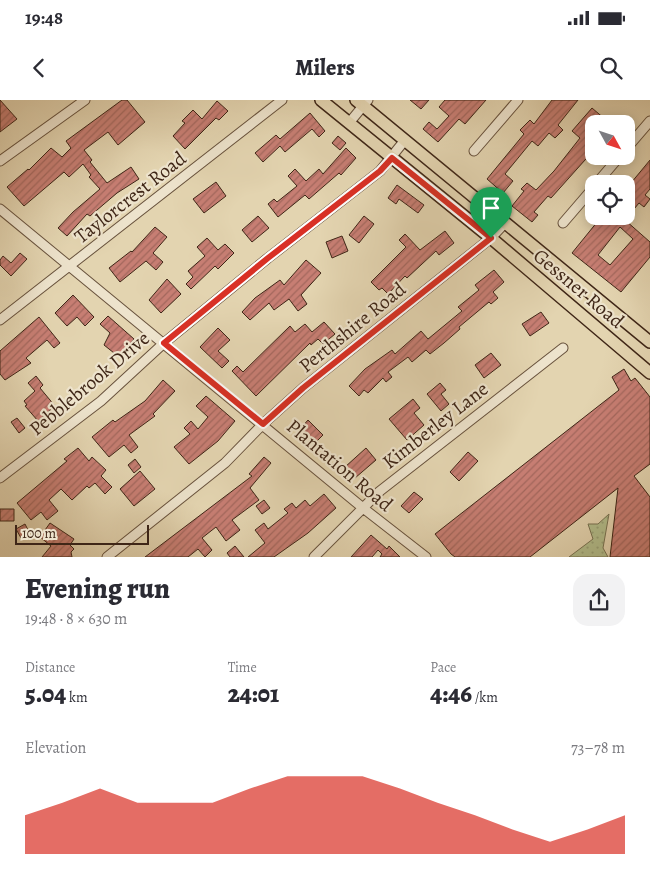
<!DOCTYPE html>
<meta charset="utf-8">
<style>
body{margin:0;font-family:Alegreya,serif;background:#f2f2f3;color:#2b2b33;height:100vh;display:flex;flex-direction:column;font-size:19px;white-space:nowrap}
*{box-sizing:border-box;margin:0}
p{font-size:16px;color:#7c7c81}
.icon{flex:none;width:28px;height:28px;fill:none;stroke:currentColor;stroke-width:2;stroke-linecap:round;stroke-linejoin:round}
.map{position:relative;height:457px;overflow:hidden}
.details{display:flex;flex-direction:column;background:#fff;flex:1}
.details>*{flex:none}
.needle{width:32px;rotate:130deg}
.tools{position:absolute;left:585px;top:15px;display:grid;gap:10px}
.tools a{display:grid;place-items:center;width:50px;height:50px;border-radius:10px;background:#fff;box-shadow:0 2px 12px #0003;font-size:25px}
.scale{position:absolute;left:15px;bottom:12px;width:134px;box-sizing:border-box;padding-left:5px;border:2px solid #3f2617;border-top:0;font-size:14px;line-height:18px;white-space:nowrap;color:#3f2617;-webkit-text-stroke:4px #ede3cc;paint-order:stroke}
.pin{position:absolute;display:grid;place-items:center;width:42px;height:42px;color:#fff;margin:-51px -21px;border-radius:50% 50% 50% 0;rotate:-45deg;box-shadow:0 0 5px #0007}
.pin .icon{rotate:45deg}
.round{display:grid;place-items:center;flex:none;width:52px;height:52px;border-radius:15px;background:#f2f2f3}
.summary{display:flex;align-items:center;justify-content:space-between;height:85px;padding:0 25px}
h1{font-size:28px;font-weight:800;line-height:38px}
.figures{display:grid;grid-template-columns:repeat(3,1fr);gap:8px;height:85px;padding:5px 25px}
.figures div{display:grid;align-content:center}
.figures b{font-size:25px;font-weight:800}
.figures small{font-size:14px;font-weight:400}
.figures p{font-size:14px}
.chart{height:140px;padding:10px 25px}
.chart p{display:flex;justify-content:space-between}
.chart svg{width:100%;height:90px;margin-top:5px;fill:#d93025;opacity:.7}
.status{display:flex;justify-content:space-between;align-items:center;height:35px;padding:0 25px;background:#fff;direction:ltr}
.status svg{height:14px;fill:currentColor}
header{display:flex;justify-content:space-between;align-items:center;height:65px;padding:0 25px;background:#fff;font-size:22px;font-weight:800}
.map>svg:first-child{display:block}
.garden{fill:url(#garden-dots);stroke:#787252}
.building{fill:url(#building-hatch);stroke:#3f2617;fill-rule:evenodd}
.lines{fill:none;stroke-linecap:round;stroke-linejoin:round}
.minor-casing{stroke:#68523d;stroke-width:11}
.major-casing{stroke:#3f2617;stroke-width:14}
.minor{stroke:#ede3cc;stroke-width:9}
.major{stroke:#e3d4b0;stroke-width:11}
.route-casing{stroke:#fff;stroke-width:10}
.route{stroke:#d93025;stroke-width:6}
.labels{text-anchor:middle;stroke-width:4.5;stroke-linejoin:round;paint-order:stroke}
.street-label{font-size:20px;fill:#3f2617;stroke:#ede3cc}
</style>
<div class="status"><b>19:48</b><svg viewBox="0 0 49 12"><path d="M0 12V9h3v3zM5 12V6h3v6zM10 12V3h3v9zM15 12V0h3v12zM26 1h20v11H26zM47 4h2v5h-2z"/></svg></div>
<header><svg class="icon" aria-label="back" viewBox="0 0 24 24"><path d="M15 5l-7 7 7 7"/></svg>Milers<svg class="icon" aria-label="search" viewBox="0 0 24 24"><circle cx="10" cy="10" r="6"/><path d="M15 15l6 6"/></svg></header>
<div class="map">
<svg width="650" height="457" viewBox="0 0 650 457">
<defs>
<pattern id="garden-dots" width="8" height="8" patternUnits="userSpaceOnUse" patternTransform="scale(1.25)"><rect width="8" height="8" fill="#b2bd8c"/><path d="M2 2h.1M6 6h.1" fill="none" stroke="#9aa278" stroke-width="1.8" stroke-linecap="round"/></pattern>
<pattern id="building-hatch" width="6" height="6" patternUnits="userSpaceOnUse" patternTransform="scale(1.25)"><rect width="6" height="6" fill="#c77e73"/><path d="M-1 1l2-2M0 6l6-6M5 7l2-2" fill="none" stroke="#a3675d"/></pattern>
</defs>
<rect width="100%" height="100%" fill="#e3d4b0"/>
<filter id="stains"><feTurbulence type="fractalNoise" baseFrequency=".004" numOctaves="4"/><feColorMatrix values="0 0 0 0 .2 0 0 0 0 .09 0 0 0 0 .02 0 0 0 .5 -.17"/></filter>
<radialGradient id="worn" r=".72"><stop offset=".6" stop-color="#630" stop-opacity="0"/><stop offset="1" stop-color="#630" stop-opacity=".3"/></radialGradient>
<path class="garden" d="M609 414 603 448 608 457H569L593 439 588 424H598Z"/>
<path class="building" d="M0 0 17 19 0 32Z
M122 0H127L145 22 118 45 108 32 84 50 92 60 90 62 107 83 131 67 139 79 117 93 90 116 87 114 67 136 58 128 73 112 100 89 89 77 91 75 83 64 69 77 64 72 24 106 7 87 28 69 29 70 51 48 62 57 71 48 66 41Z
M410 0H429L421 9Z
M445 0H486L465 24 459 19 438 42 423 29 429 22 437 29 449 16 439 7Z
M552 0H578L558 25 563 30 555 38 549 33 538 46 532 41 505 74 513 81 503 93 487 79 524 34 520 30 530 20 534 24Z
M217 1 228 11 219 20 216 18 185 49 173 36 185 23 182 21 193 10 202 19Z
M592 8 606 20 603 24H594V50L551 98 548 96 534 112 538 115 532 122 512 106 524 91 521 89 527 83 536 90 554 71 580 38 572 31Z
M310 13 325 31 319 37 312 29 285 52 280 46 263 62 255 53 276 35 280 39Z
M338 36 346 43 340 50 332 43Z
M346 48 356 58 341 75 339 73 309 99 305 95 278 117 268 104 274 99 277 102 297 86 288 76 295 69 306 81 319 69 323 74Z
M650 60V89L645 95 650 99 644 107 639 103 625 120 650 142V157L621 192 572 153 602 116H626V89ZM620 127 633 139 610 165 598 155Z
M216 82 226 96 204 113 193 99Z
M397 85 424 105 418 113 399 99 396 104 388 98Z
M258 116 269 128 252 142 242 130Z
M364 116 374 124 359 143 349 135Z
M155 127 167 137 153 153 163 162 156 170 146 161 120 182 109 168 131 151 132 152Z
M445 131 454 143 439 155 436 151 407 178 405 176 388 194 382 188 379 190 371 182 406 147 399 140 405 134 420 150Z
M342 136 348 151 332 158 326 142Z
M207 138 218 150 225 144 234 153 218 169 215 166 191 189 186 184 193 177 188 171 205 156 197 147Z
M20 153 27 159 11 176 0 165V160L3 156 11 163Z
M306 160 321 173 301 195 307 204 298 211 289 199 274 210 269 203 250 220 242 212 255 198 280 180 284 185Z
M494 170 504 182 493 192 498 198 491 204 489 202 459 227 460 229 444 243 430 254 426 250 412 262 408 257 388 272 392 277 386 282 383 278 368 293 364 290 359 296 349 286 365 269 392 250 395 254 421 231 428 239 462 211 458 207 479 190 475 185Z
M167 179 181 194 161 213 149 200Z
M73 195 94 217 85 226 77 217 67 226 55 213Z
M541 212 549 223 530 236 522 224Z
M108 216 134 239 119 257 104 245 110 233 100 224Z
M39 217 60 243 54 248 47 240 26 258 31 263 5 280 0 274V251Z
M324 222 335 234 323 244 318 239 311 245 310 243 256 296 232 271 237 266 243 272 290 226 295 232 305 224 312 232Z
M218 228 230 240 218 251 229 261 222 268 200 247Z
M491 253 501 265 484 278 475 265Z
M624 269 631 281 635 278 650 297V364L634 376 650 397V457H610L618 388 530 457H455L451 454 435 434 619 290 612 277Z
M36 276 43 285 40 288 55 306 38 321 25 306 27 305 24 301 35 291 28 283Z
M163 280 175 291 153 314 155 316 129 335 138 347 131 353 124 345 109 357 92 337 113 320 115 322 145 301Z
M440 283 446 290 441 294 449 304 441 311 427 294Z
M206 296 235 321 218 341 189 364 174 347 190 334 184 328 191 321 198 329 208 317 196 306Z
M413 299 420 308 414 313 424 325 407 340 389 319Z
M17 318 25 328 19 333 11 322Z
M308 320 323 335 315 343 300 329Z
M78 348 89 361 92 357 106 370 101 376 112 387 105 394 95 383 89 388 87 386 72 400 61 389 49 400 58 411 47 420 41 412 31 420 17 403 67 361 64 359Z
M366 348 376 360 355 378 345 367Z
M468 352 478 361 459 381 450 372Z
M264 357 271 363 250 388 259 400 232 420 240 430 226 441 216 427 202 438 212 450 205 457 198 449 188 457H145L252 376 249 374Z
M135 359 141 367 134 373 128 365Z
M140 371 155 389 134 406 120 389Z
M414 392 423 399 409 413 401 406Z
M324 394 336 408 308 433 274 457H248L265 443 255 430 264 423 268 429 288 413 284 409 292 403 296 408 305 400 310 406Z
M264 400 270 408 262 414 256 406Z
M0 409H14V421H0Z
M50 423 74 439 70 445 74 449 71 452 72 457H42L51 446 40 437Z
M25 424 30 434 21 438 16 429Z
M371 435 387 449 389 446 400 457H380L382 454 378 450 372 457H351Z
M235 446 244 457H230L227 453Z"/>
<g class="lines">
<defs>
<path id="minor" d="M349 23 368 0
M626 49 650 21
M474 51 518 0
M0 61 85 0
M596 84 620 56
M0 109 363 408 426 457
M563 123 594 87
M0 220 282 0
M0 378 101 301 164 243 268 158 380 71 405 40
M107 457 225 363 263 324 303 288 491 138 505 123
M314 457 380 391 563 248"/>
<path id="major" d="M321 0 491 138 650 273
M356 0 650 242"/>
</defs>
<use href="#minor" class="minor-casing"/>
<use href="#major" class="major-casing"/>
<use href="#minor" class="minor"/>
<use href="#major" class="major"/>
</g>
<g class="lines">
<defs>
<path id="route" d="M392 58 491 138 303 288 263 324 164 243 268 158 380 71Z"/>
</defs>
<use href="#route" class="route-casing"/>
<use href="#route" class="route"/>
</g>
<g class="labels">
<g class="street-label">
<text transform="translate(130 97) rotate(-38)" y="7">Taylorcrest Road</text>
<text transform="translate(579 188) rotate(40)" y="7">Gessner Road</text>
<text transform="translate(352 227) rotate(-39)" y="7">Perthshire Road</text>
<text transform="translate(89 283) rotate(-40)" y="7">Pebblebrook Drive</text>
<text transform="translate(435 325) rotate(-38)" y="7">Kimberley Lane</text>
<text transform="translate(340 365) rotate(40)" y="7">Plantation Road</text>
</g>
</g>
<rect width="100%" height="100%" filter="url(#stains)"/>
<rect width="100%" height="100%" fill="url(#worn)"/>
</svg>
<div class="tools">
<a><svg class="needle" viewBox="-14 -14 28 28"><path d="M0-13l5 13h-10z" fill="#e53935"/><path d="M0 13l5-13h-10z" fill="#7c7c81"/></svg></a>
<a><svg class="icon" aria-label="locate" viewBox="0 0 24 24"><circle cx="12" cy="12" r="6"/><path d="M12 2v4M12 18v4M2 12h4M18 12h4"/></svg></a>
</div>
<div class="scale">100 m</div>
<div class="pin" style="left:491px;top:138px;background:#1e9e55"><svg class="icon" aria-label="arrive" viewBox="0 0 24 24"><path d="M6 21V4h12l-3 4 3 4H6"/></svg></div>
</div>
<section class="details">
<div class="summary"><div><h1>Evening run</h1><p>19:48 · 8 × 630 m</p></div><a class="round"><svg class="icon" aria-label="share" viewBox="0 0 24 24"><path d="M12 15V3M7 8l5-5 5 5M5 13v7h14v-7"/></svg></a></div>
<div class="figures">
<div><p>Distance</p><b>5.04<small> km</small></b></div>
<div><p>Time</p><b>24:01</b></div>
<div><p>Pace</p><b>4:46<small> /km</small></b></div>
</div>
<div class="chart"><p><span>Elevation</span>73–78 m</p>
<svg viewBox="0 0 160 44" preserveAspectRatio="none"><path d="M0 44V25L10 19L20 12L30 19L40 19L50 19L60 12L70 6L80 6L90 6L100 12L110 19L120 25L130 32L140 38L150 32L160 25V44z"/></svg>
</div>
</section>
